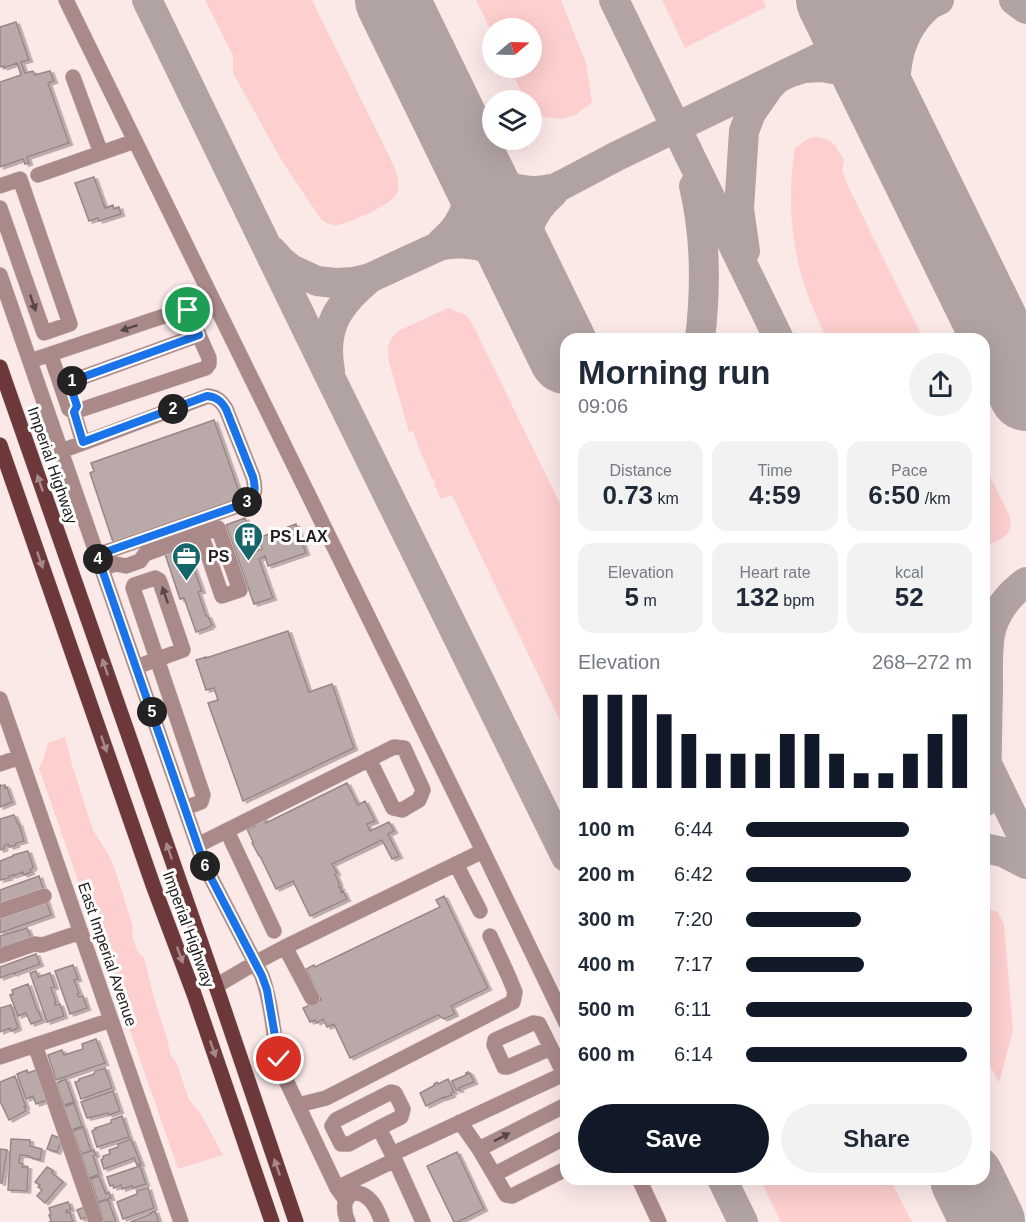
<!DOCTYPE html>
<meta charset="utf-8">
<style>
body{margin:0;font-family:Helvetica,sans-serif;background:#f2f2f3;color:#1f2937;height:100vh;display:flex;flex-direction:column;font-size:22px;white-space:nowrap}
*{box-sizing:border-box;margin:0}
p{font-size:20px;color:#747a83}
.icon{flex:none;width:33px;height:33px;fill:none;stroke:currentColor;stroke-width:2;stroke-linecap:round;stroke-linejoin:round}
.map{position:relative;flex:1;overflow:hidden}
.details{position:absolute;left:560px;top:333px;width:430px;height:852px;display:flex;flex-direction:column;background:#fff;border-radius:18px;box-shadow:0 6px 24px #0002}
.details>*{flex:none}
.needle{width:39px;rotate:71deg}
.fabs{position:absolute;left:482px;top:18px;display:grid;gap:12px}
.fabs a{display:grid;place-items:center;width:60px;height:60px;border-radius:50%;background:#fff;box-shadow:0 6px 24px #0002;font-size:30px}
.pin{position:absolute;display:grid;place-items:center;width:51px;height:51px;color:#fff;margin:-26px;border:3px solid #fff;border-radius:50%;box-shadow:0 2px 6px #0007}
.km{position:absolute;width:30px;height:30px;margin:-15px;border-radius:50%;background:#222;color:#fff;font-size:16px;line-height:30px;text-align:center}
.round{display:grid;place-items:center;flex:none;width:63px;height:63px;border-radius:32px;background:#f2f2f3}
.summary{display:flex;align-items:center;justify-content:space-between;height:102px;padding:0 18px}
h1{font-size:33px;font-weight:700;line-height:45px}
.metrics{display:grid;grid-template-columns:repeat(3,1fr);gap:9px;height:102px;padding:6px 18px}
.metrics div{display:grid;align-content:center;border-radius:15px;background:#f2f2f3;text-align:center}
.metrics b{font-size:26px;font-weight:700}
.metrics small{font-size:16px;font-weight:400}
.metrics p{font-size:16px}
.chart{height:168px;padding:12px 18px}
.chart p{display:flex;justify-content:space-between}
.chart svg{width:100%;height:108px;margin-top:6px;stroke:#111827;stroke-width:6}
.primary-button{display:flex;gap:12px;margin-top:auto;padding:12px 18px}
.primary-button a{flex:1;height:69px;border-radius:36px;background:#111827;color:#fff;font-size:24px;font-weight:700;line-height:69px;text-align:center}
.primary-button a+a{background:#f2f2f3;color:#1f2937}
ul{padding:0 18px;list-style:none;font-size:20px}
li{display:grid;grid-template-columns:96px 72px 1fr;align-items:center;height:45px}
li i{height:15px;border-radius:8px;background:#111827}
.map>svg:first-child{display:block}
.green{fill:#fdcfce}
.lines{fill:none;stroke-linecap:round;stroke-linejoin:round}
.taxiway{stroke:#b1a3a2;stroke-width:30}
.runway{stroke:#b1a3a2;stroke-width:74}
.building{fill:#baa9a9;stroke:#978786;stroke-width:1.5;filter:url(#shadow)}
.minor-casing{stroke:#d4c4c3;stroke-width:16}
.major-casing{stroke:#d4c4c3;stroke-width:16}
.minor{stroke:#aa8989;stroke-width:15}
.major{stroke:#6d3839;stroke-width:15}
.oneway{fill:#584848}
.oneway2{fill:#a78888}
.route-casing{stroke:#fff;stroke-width:12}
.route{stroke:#1a73e8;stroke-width:8}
.labels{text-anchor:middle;stroke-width:6;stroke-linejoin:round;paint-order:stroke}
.street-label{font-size:16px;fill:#221c1c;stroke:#fff}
.poi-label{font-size:16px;font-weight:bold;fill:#221c1c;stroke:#fff;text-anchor:start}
</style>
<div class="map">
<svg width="1026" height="1222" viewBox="0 0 1026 1222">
<defs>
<filter id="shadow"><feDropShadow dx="3.5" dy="2" stdDeviation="0" flood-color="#0004"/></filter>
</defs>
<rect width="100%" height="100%" fill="#fbe9e8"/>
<path class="green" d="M205 0H312L394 166C396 173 400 181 398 189 398 193 394 198 391 200 384 207 346 225 336 225 329 225 326 223 320 218L282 161 233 73V56Z
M476 0H561L586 63 592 102 577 114 562 119 543 117 531 106V100H526L509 68H531V28H492V33Z
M662 0H763L766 7 685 48Z
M813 137H819L828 140 834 144 844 160 842 171 848 186 923 339H827C817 318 807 296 801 274 790 234 788 189 795 148L806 140Z
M448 308 466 315 473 325 565 514V731L452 495 441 499 434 483 435 482 434 479H432L419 448 413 431 409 432 389 362 388 346 392 337 398 331Z
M984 464 1010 517C1014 537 999 540 984 547Z
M65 737 73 768 93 830 111 859 120 885 133 927 132 935 134 942 138 952 144 958 153 994 168 1042 170 1054 177 1064 189 1100 199 1111 223 1155 178 1169 39 768 43 760 48 743Z
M984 908 998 912 1004 925 1013 1030 999 1083 984 1053Z
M760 1179H890L912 1222H781Z"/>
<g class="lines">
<path class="taxiway" d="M147 0 334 385 566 857
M614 0 779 339
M845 0C865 13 885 17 908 13
M1014 0 1026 9
M421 60 470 156C488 183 520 196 551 189
M912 161C908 149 903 138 900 126 891 85 893 38 926 8
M694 186C706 236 706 288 700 339
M553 193C529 213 519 243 528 273L554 332
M442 242C471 218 477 181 461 148
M443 245C483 238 511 254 530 289
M272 251 281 261 291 269 317 281 335 283 353 282 370 278 435 248 562 185 617 156 939 0
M745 251 739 209 744 131 751 113 769 87 778 78 788 73 804 68 821 67 839 70 856 77 883 102
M330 371C322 328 338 304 370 278
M987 764 1026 844
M984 802 986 791C987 757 987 723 988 690 988 672 987 652 990 634 994 613 1009 594 1026 582
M984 848 1003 852 1026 864
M722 1179 743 1222"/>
<path class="runway" d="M392 0 566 357
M833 0 1026 394
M967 1179 988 1222"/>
</g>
<path class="building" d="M16 22 29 60 21 62 25 73 33 71 35 75 50 71 54 81 48 83 69 143 27 157 29 163 25 164 23 159 0 167V82L21 75 17 63 4 68V66L0 67V27Z
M94 177 105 208 113 205 114 209 119 207 121 214 99 221 98 218 89 221 75 183Z
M214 420 241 497 113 542 90 473 94 471 91 463Z
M245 518 257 551 262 549 258 538 296 524 306 553 268 566 265 556 259 559 273 598 254 604 226 525Z
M185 544 202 591 198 592 206 616H208L212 625 210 626V627L196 632 184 598 180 599 164 551Z
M288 631 309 692 332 684 354 748 243 801 208 703 218 700 214 688 206 690 196 660 206 657V658Z
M347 783 358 805 365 801 375 821 367 824 370 831 389 822 394 831 388 834 399 856 392 859 382 840 332 864 337 873 335 874 339 883V887L341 888 340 889 341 888V892L343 891 347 899 310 916 293 881 276 889 260 856H259L252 843 253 842 247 829 255 826 254 823 264 818 266 823Z
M0 784 1 786 5 785V788L7 787 12 802 0 807Z
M14 815 18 824H19L24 841 16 843V845L10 847 8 844 4 846V849L0 850V819Z
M28 851 33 866V868L30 870 31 872 24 875 23 872 13 876V875L9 876V878L0 880V861L13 856V855Z
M39 876 44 891 0 905V890Z
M444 896 488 988 451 1006 455 1014 444 1019 438 1015 350 1058 334 1024 327 1027 323 1019 317 1023 315 1020 310 1022 303 1008 321 1000 306 969 314 965 315 967 440 907 436 900Z
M46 900 51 915 0 933V915Z
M27 928 31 938 0 948V936Z
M36 954 40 964 15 973V974L13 973 0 978V967Z
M73 965 78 979 74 980 79 993 77 994 79 997 83 996 87 1008 70 1014 55 971Z
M36 971 38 977 50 973 55 987 51 988 56 1002H55V1005L60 1004 64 1016 47 1022 30 973Z
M28 984 37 1010H38L42 1020 31 1024 26 1013 18 1016 10 995 13 994 12 990Z
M11 1005 18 1028 11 1031 10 1028 0 1032V1008Z
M96 1039 105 1063 56 1080 48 1055 62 1050 64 1055 83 1049 82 1044Z
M105 1068 112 1088 81 1099 75 1082 79 1081V1079L94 1074 95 1071Z
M27 1070 28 1073 36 1070 47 1100 36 1104 33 1096 26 1099 17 1074Z
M468 1072V1074L470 1073 474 1082 459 1088 460 1090H456L452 1081 466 1075V1073Z
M15 1076 26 1107H24L26 1111 9 1120 0 1101V1082Z
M66 1079 74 1102 64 1105 56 1083Z
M448 1079 454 1092 451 1093 452 1095 444 1098V1097L426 1106 420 1093 435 1085 434 1084 437 1082 438 1084Z
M113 1091 120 1111 109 1115 108 1113 87 1118 81 1102Z
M74 1103 82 1126 72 1130 64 1107Z
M122 1116 129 1137 97 1147 92 1131 96 1129 95 1128 111 1123V1120Z
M83 1127 91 1151 81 1154 73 1131Z
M52 1135 62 1139 57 1152 47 1149Z
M11 1139 30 1140V1146L42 1149 40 1160 29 1157V1156L20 1155 19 1163 23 1164 22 1167H28L27 1191 8 1190Z
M131 1139 141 1164 137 1165 134 1158 104 1169 101 1160 103 1159V1156L110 1154 109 1150 118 1147V1144Z
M0 1149 7 1150 2 1183H0Z
M94 1150 96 1155 93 1156 99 1174 89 1178 81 1154Z
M457 1152 484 1209 458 1222H454L427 1166Z
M140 1166 146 1184 133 1188 132 1186 122 1189 121 1185 114 1188 113 1185 110 1186 107 1177Z
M47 1167 51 1169 53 1171 52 1173 63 1182 45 1203 37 1196 42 1190 38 1187 40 1185 35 1182Z
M99 1176 106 1194 109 1192 111 1198 98 1202 90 1179Z
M148 1188 154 1208 123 1219 117 1202 137 1194V1191Z
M108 1199 116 1222H104L98 1203Z
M68 1202 71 1209 66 1211 67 1213 70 1212 73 1222H49L51 1221 49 1215H51L49 1208Z
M87 1206 90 1216 81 1219 77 1210Z
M155 1211 159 1222H130L151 1214 150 1213Z"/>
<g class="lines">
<defs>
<path id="minor" d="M66 0 483 851 566 1023
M73 77 101 153
M38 175 135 141
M0 186 20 179 70 324 44 333 0 208
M0 275 202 858 210 876 262 976C274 1007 272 1042 283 1074L337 1188 345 1199
M54 353 52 359 69 409 74 412 83 443 61 451
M30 361 185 309 188 310 209 358V364L206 368 74 412
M61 385 199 335
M83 443 208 396C217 397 221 401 226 409L253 477C256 490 256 494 246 503L97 555
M102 568 116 564 126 566 140 561 145 554 218 528 240 590 222 596 201 534
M136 667 183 650 161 585 159 580 155 578 134 585 133 588 203 795 201 802 185 808
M0 699 181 1222
M0 764 20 757
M227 831 274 931
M198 845 394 747 404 748 423 790 419 800 402 810 393 808 369 759
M456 864 480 911
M0 911 44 896
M285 947 312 998
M0 956 34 944 42 945 81 932
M216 986 255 963 285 947 483 851
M35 1045 96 1222
M551 1048 508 1067H504L494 1045 495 1040 533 1023 539 1024 566 1078
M0 1057 111 1020
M298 1105 326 1098 513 1002 515 992 508 975 490 936
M460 1122 479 1149 566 1105
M379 1128 401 1117 403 1109 395 1093 391 1092 336 1120 332 1126 341 1144H349L379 1128 395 1160
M479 1149 506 1195 512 1196 566 1169
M392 1154 564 1074
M495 1174 566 1137
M639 1179 659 1222
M337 1188 395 1160 423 1222
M348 1222C337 1198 355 1183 371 1201 376 1206 379 1215 382 1222"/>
<path id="major" d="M0 367 216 986 296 1222
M0 445 153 885 194 994 272 1222"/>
</defs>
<use href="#minor" class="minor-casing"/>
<use href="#major" class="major-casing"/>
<use href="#minor" class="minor"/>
<use href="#major" class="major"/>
</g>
<defs><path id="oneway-solid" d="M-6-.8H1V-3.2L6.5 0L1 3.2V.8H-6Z" transform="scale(1.5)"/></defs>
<g class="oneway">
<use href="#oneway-solid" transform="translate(33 303) rotate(71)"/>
<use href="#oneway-solid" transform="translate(129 328) rotate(162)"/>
<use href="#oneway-solid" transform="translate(165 595) rotate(-109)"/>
<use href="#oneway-solid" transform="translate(502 1137) rotate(-27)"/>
</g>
<g class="oneway2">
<use href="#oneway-solid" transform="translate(40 483) rotate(-109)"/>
<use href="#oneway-solid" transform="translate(40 560) rotate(71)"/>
<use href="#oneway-solid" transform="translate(105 667) rotate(-109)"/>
<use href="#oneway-solid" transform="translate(104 744) rotate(71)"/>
<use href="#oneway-solid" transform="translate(169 851) rotate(-109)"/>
<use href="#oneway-solid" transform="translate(180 955) rotate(70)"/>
<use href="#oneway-solid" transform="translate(213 1049) rotate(71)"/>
<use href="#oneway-solid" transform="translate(277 1167) rotate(-109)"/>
</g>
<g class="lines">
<defs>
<path id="route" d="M188 310 199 335 69 382 77 406 74 412 83 442 207 396C217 397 221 401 226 409L253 477C256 490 256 494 246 503L97 555 202 858 210 876 262 976 267 990 279 1059"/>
</defs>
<use href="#route" class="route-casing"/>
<use href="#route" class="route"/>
</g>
<defs>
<symbol id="building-pin" viewBox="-11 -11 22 30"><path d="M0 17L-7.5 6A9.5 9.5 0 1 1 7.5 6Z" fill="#166568" stroke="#fff"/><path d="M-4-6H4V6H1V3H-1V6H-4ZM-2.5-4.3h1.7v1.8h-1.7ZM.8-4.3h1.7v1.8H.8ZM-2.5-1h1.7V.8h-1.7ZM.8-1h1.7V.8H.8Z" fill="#fff"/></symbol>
<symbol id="office-pin" viewBox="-11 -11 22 30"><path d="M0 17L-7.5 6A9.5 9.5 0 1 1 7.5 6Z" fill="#166568" stroke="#fff"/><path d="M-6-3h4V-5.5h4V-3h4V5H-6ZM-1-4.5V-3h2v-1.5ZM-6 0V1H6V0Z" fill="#fff"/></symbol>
</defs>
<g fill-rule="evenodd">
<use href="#building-pin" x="232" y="520" width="33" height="45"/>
<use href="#office-pin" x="170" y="540" width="33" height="45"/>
</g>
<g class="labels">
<g class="street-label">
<text transform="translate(53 465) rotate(71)" y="6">Imperial Highway</text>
<text transform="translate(189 929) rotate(70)" y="6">Imperial Highway</text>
<text transform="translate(108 954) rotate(71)" y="6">East Imperial Avenue</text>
</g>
<g class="poi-label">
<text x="270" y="542">PS LAX</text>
<text x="208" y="562">PS</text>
</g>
</g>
</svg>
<div class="fabs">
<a><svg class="needle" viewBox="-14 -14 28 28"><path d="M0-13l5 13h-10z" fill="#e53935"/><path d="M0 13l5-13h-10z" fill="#747a83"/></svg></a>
<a><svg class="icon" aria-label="layers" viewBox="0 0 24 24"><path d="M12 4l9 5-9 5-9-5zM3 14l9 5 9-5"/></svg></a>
</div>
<div class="pin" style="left:188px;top:310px;background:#1e9e55"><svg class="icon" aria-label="arrive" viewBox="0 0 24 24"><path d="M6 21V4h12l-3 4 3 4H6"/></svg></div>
<div class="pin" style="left:279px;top:1059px;background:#d93025"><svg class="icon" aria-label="check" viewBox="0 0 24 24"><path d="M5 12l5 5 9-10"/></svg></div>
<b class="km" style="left:72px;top:381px">1</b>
<b class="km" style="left:173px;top:409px">2</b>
<b class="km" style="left:247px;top:502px">3</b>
<b class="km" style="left:98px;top:559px">4</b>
<b class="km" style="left:152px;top:712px">5</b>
<b class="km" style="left:205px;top:866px">6</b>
<section class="details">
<div class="summary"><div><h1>Morning run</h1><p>09:06</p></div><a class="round"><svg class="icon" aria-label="share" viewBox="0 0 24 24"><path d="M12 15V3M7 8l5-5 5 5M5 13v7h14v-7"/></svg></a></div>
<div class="metrics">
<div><p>Distance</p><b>0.73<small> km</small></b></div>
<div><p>Time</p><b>4:59</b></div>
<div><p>Pace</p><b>6:50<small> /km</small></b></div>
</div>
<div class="metrics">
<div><p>Elevation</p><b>5<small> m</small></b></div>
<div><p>Heart rate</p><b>132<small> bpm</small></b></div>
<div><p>kcal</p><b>52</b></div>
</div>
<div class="chart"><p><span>Elevation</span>268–272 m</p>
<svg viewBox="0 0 160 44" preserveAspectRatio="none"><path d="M5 44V6M15 44V6M25 44V6M35 44V14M45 44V22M55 44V30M65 44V30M75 44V30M85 44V22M95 44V22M105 44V30M115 44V38M125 44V38M135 44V30M145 44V22M155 44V14"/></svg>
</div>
<ul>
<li><b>100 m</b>6:44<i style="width:72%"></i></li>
<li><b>200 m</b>6:42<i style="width:73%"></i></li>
<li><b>300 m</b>7:20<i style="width:51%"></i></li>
<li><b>400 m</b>7:17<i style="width:52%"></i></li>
<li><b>500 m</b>6:11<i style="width:100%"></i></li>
<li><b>600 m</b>6:14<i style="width:98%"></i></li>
</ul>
<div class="primary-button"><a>Save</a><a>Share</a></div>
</section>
</div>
